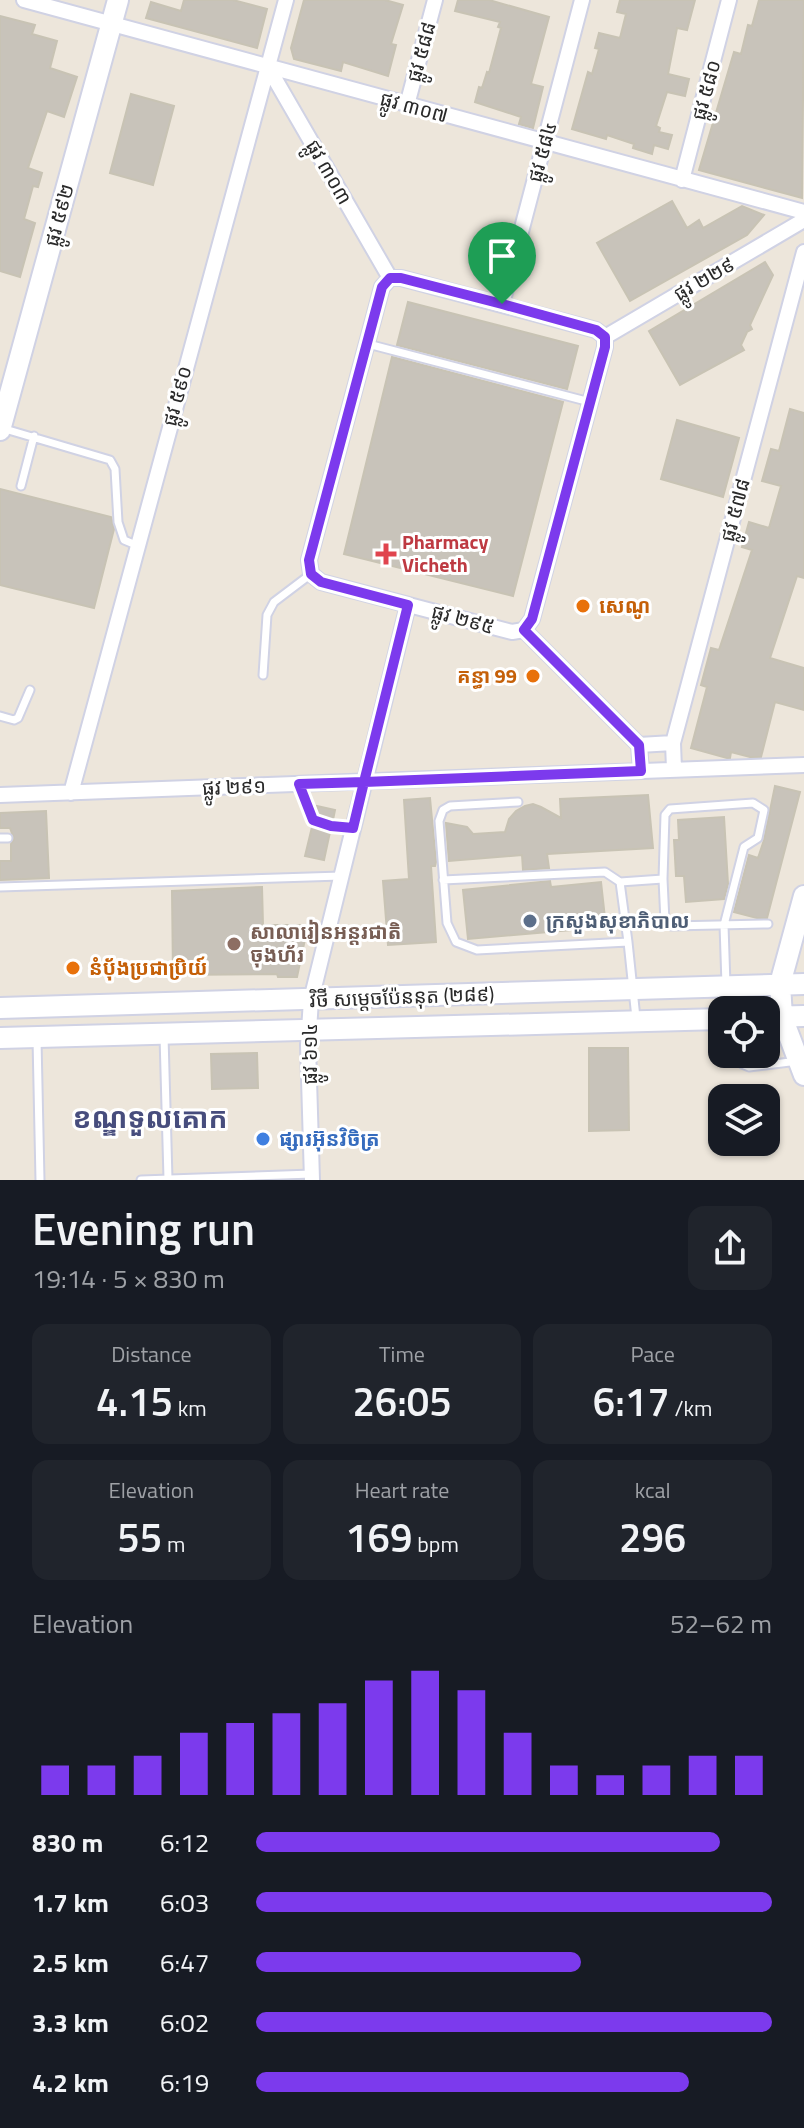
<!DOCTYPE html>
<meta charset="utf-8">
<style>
body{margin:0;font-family:"Titillium Web","Noto Sans Khmer",sans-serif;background:#20242c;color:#f1f3f6;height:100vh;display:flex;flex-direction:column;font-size:30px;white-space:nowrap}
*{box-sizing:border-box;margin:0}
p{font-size:26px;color:#9ea1a6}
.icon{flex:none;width:44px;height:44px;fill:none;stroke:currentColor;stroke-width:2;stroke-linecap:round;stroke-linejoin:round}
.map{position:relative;height:1180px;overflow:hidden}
.side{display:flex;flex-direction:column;background:#171b24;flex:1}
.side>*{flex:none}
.controls{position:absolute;left:708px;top:996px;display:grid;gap:16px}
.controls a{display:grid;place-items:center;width:72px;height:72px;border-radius:16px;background:#171b24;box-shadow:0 2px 6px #0004;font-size:40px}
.pin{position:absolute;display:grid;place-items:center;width:68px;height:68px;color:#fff;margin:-82px -34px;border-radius:50% 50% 50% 0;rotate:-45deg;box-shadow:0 0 8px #0007}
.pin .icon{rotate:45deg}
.round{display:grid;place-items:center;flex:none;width:84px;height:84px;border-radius:16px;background:#20242c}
.headline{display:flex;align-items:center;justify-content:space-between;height:136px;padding:0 32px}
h1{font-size:44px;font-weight:600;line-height:60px}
.stats{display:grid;grid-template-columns:repeat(3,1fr);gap:12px;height:136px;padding:8px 32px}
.stats div{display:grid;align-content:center;border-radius:16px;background:#20242c;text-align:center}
.stats b{font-size:40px;font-weight:600}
.stats small{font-size:22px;font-weight:400}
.stats p{font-size:22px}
.chart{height:224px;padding:16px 32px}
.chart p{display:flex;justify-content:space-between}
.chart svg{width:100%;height:144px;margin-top:8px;stroke:#7c3aed;stroke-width:6}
ul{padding:0 32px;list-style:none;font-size:26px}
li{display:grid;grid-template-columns:128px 96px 1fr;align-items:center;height:60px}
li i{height:20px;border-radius:10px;background:#7c3aed}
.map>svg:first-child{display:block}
.building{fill:#c8c3ba;stroke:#c8c3b4;stroke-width:2}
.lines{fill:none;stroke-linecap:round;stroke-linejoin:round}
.lane-casing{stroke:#d0d2e4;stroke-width:11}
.street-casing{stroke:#d0d2e4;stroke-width:18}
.secondary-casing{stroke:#d0d2e4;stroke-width:24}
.lane{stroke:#fff;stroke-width:7}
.street{stroke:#fff;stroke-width:14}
.secondary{stroke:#fff;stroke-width:20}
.route-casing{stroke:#fff;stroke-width:16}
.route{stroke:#7c3aed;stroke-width:10}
.health-dot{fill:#e0444e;stroke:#fff;stroke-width:3}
.food-dot{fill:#e8710a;stroke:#fff;stroke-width:3}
.service-dot{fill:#5c6f8a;stroke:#fff;stroke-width:3}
.education-dot{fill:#8d6e63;stroke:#fff;stroke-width:3}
.shop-dot{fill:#3f7fe0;stroke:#fff;stroke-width:3}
.labels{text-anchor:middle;stroke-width:6;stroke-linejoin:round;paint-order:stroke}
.street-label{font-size:20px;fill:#2a2a2a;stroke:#fff}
.health-label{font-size:20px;font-weight:bold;fill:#be3a42;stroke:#fff;text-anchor:start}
.food-label{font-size:20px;font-weight:bold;fill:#c56008;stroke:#fff;text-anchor:start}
.service-label{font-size:20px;font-weight:bold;fill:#4e5e75;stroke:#fff;text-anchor:start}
.education-label{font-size:20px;font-weight:bold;fill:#785e54;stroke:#fff;text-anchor:start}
.shop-label{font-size:20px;font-weight:bold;fill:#366cbe;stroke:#fff;text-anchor:start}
.district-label{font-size:28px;font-weight:bold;fill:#474d7d;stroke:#fff}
</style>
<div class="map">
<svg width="804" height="1180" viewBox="0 0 804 1180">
<rect width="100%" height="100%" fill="#ede6db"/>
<path class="building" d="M184 0H233L267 9 257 48 146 18 151 2 181 11Z
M304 0H385L403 5 391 44 396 45 388 76 343 62 341 71 294 59 291 48Z
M458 0H489L549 17 531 84 543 87 533 128 519 124 521 117 475 102 479 87 482 88 487 72 489 73 501 28 498 27 500 22 455 11Z
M620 0H695L687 30 677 28 668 74 689 79 685 96 667 92 656 126 660 128 659 132 672 135 668 149 654 145 652 154 633 148 634 144 607 135 606 139 572 129 588 72 592 74 599 49 595 48 599 33 620 38 626 14 617 12Z
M759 0H804L802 198 699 170 734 52 741 54 748 25 752 26Z
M0 16 35 25 32 34 57 41 50 68 77 77 64 117 47 111 28 168 42 173 38 187 33 186 24 219 35 223 20 277 0 271Z
M131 94 174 106 153 185 110 173Z
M672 201 687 228 699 220 703 228 742 206 764 215 747 235 630 301 597 243Z
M765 262 773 275 750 325 752 329 747 332 741 345 744 350 680 385 649 331Z
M408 302 578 346 567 389 397 345Z
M392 357 563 402 513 596 344 554Z
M790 409 804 413V578L797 576 770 658 804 668V710L775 702 761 757H750L731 752 730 758H727L691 748 707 687 701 685 711 648 719 650 752 550 742 547 749 522 769 528 781 486 762 481 771 449 779 451Z
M677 420 739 438 723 497 661 479Z
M0 489 111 517 114 529 94 608 0 585Z
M775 786 800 792 767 918H757L734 912 749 855 758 858 764 840Z
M648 795 653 848 547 854 549 868 523 870 522 855 449 861 446 823 467 827 473 834 505 832 509 819 516 811 525 806 533 804 541 807 561 818 560 799Z
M430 798 436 862 435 866H431L436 942 388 945 383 881 409 879 404 800Z
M317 806 335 810 333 820 318 815Z
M46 811 49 878 0 880V861H11V844L14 839 10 828H0V813Z
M724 817 728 884 724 899 686 902 684 876H676L674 840H679L678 820Z
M312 827 330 832 324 860 305 856Z
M550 881 551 887 601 882 606 927 468 939 463 890Z
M262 887 263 925H308L297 977H278L277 974 173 975 172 891Z
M589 1048H628L629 1130 589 1131Z
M257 1053 258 1088 212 1089 211 1054Z"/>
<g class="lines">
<defs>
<path id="lane" d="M368 344 590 402
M5 429 110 460 115 469 118 522 124 540 136 545
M21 486 34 436
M263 675 267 615 274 602 311 574
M0 716 14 720 18 718 30 690
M299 784 313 820 331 826 353 828
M518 802 450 806 443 810 439 821 447 923 456 942 477 950 628 942 636 1018
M0 838H8
M663 879 665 815 670 809 753 803 764 810 758 838 744 847 724 925 726 985
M443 880 605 872 620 882 628 942
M620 882 663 879 665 922 671 926 768 924
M0 887 341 876
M164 1036 168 1179
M37 1039 40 1180
M741 1054 742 1064 749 1067 798 1061
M141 1180 312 1174"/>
<path id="street" d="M24 0 804 212
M268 67 390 278
M407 105 435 0
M682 180 729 0
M390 278 382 287 309 560 311 574 321 582 512 632 524 630
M390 278H401L596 330 605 337
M502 304 582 0
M605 337 804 220
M524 630 532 619 605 347V337
M524 630 639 745 641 771
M639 745 673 743
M674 769 673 743 804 252
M71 793 286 0
M0 795 804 765
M312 1180 308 1045 311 1000 408 605"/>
<path id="secondary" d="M0 430 118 0
M804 896 780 984 782 1017 804 1075
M0 1008 804 984
M766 1017 804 1016
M0 1038 722 1019"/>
</defs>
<use href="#lane" class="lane-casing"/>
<use href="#street" class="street-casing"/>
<use href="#secondary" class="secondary-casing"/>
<use href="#lane" class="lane"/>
<use href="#street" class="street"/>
<use href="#secondary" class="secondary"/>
</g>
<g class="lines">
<defs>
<path id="route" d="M502 304 401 278H390L382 287 309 560 311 574 321 582 408 605 364 782 299 784 313 820 331 826 353 828 364 782 641 771 639 745 524 630 532 619 605 347V337L596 330 502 304"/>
</defs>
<use href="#route" class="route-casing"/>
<use href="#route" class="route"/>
</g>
<path class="health-dot" d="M382 542h8v8h8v8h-8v8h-8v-8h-8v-8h8z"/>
<g class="food-dot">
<circle cx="583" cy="606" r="8"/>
<circle cx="533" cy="676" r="8"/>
<circle cx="73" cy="968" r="8"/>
</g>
<circle class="service-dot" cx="530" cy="921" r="8"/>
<circle class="education-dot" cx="234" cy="944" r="8"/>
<circle class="shop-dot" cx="263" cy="1139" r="8"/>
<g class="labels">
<g class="street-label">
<text transform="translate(421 52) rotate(-75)" y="7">ផ្លូវ ៥៨៨</text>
<text transform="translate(706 90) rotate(-75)" y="7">ផ្លូវ ៥៨០</text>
<text transform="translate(414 107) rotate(15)" y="7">ផ្លូវ ៣០៧</text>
<text transform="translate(542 152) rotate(-75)" y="7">ផ្លូវ ៥៨៤</text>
<text transform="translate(329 172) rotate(60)" y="7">ផ្លូវ ៣០៣</text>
<text transform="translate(59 215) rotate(-75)" y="7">ផ្លូវ ៥៩២</text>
<text transform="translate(704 279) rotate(-30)" y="7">ផ្លូវ ២២៩</text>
<text transform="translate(177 396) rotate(-75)" y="7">ផ្លូវ ៥៩០</text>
<text transform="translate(735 510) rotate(-75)" y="7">ផ្លូវ ៥៧៨</text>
<text transform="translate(463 619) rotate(15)" y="7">ផ្លូវ ២៩៥</text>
<text transform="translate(234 787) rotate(-2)" y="7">ផ្លូវ ២៩១</text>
<text transform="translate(402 997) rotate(-2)" y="7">វិថី សម្តេចប៉ែននុត (២៨៩)</text>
<text transform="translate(310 1054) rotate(-90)" y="7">ផ្លូវ ៦១៤</text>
</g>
<g class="health-label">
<text x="402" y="549">Pharmacy<tspan x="402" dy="23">Vicheth</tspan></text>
</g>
<g class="food-label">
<text x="599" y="613">សេណូ</text>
<text x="517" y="683" text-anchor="end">គន្ធា 99</text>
<text x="89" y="975">នំបុ័ងប្រជាប្រិយ៍</text>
</g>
<g class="service-label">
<text x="546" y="928">ក្រសួងសុខាភិបាល</text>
</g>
<g class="education-label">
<text x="250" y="939">សាលារៀនអន្តរជាតិ<tspan x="250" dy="23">ចុងហ័រ</tspan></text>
</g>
<g class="shop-label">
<text x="279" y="1146">ផ្សារអ៊ុនវិចិត្រ</text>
</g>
<g class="district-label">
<text x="150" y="1128">ខណ្ឌទួលគោក</text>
</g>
</g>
</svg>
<div class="controls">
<a><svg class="icon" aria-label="locate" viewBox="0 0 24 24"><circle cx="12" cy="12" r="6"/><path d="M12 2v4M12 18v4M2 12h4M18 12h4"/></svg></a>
<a><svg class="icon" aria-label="layers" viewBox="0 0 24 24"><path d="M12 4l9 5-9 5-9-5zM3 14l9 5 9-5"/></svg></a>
</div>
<div class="pin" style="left:502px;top:304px;background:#1e9e55"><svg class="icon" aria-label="arrive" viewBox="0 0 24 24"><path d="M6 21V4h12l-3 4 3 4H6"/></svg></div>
</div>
<section class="side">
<div class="headline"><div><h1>Evening run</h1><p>19:14 · 5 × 830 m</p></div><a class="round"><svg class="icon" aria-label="share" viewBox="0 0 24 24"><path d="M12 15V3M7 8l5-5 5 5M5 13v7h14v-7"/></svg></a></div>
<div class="stats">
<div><p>Distance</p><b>4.15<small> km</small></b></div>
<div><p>Time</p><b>26:05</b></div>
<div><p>Pace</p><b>6:17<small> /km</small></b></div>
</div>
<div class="stats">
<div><p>Elevation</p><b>55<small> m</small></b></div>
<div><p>Heart rate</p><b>169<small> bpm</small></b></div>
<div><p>kcal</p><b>296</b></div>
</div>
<div class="chart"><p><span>Elevation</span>52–62 m</p>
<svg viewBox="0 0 160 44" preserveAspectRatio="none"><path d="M5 44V35M15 44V35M25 44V32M35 44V25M45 44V22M55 44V19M65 44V16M75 44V9M85 44V6M95 44V12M105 44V25M115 44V35M125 44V38M135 44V35M145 44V32M155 44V32"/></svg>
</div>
<ul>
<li><b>830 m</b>6:12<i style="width:90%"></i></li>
<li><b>1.7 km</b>6:03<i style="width:100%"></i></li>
<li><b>2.5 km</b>6:47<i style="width:63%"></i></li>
<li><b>3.3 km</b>6:02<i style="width:100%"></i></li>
<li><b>4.2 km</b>6:19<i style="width:84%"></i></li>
</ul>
</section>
